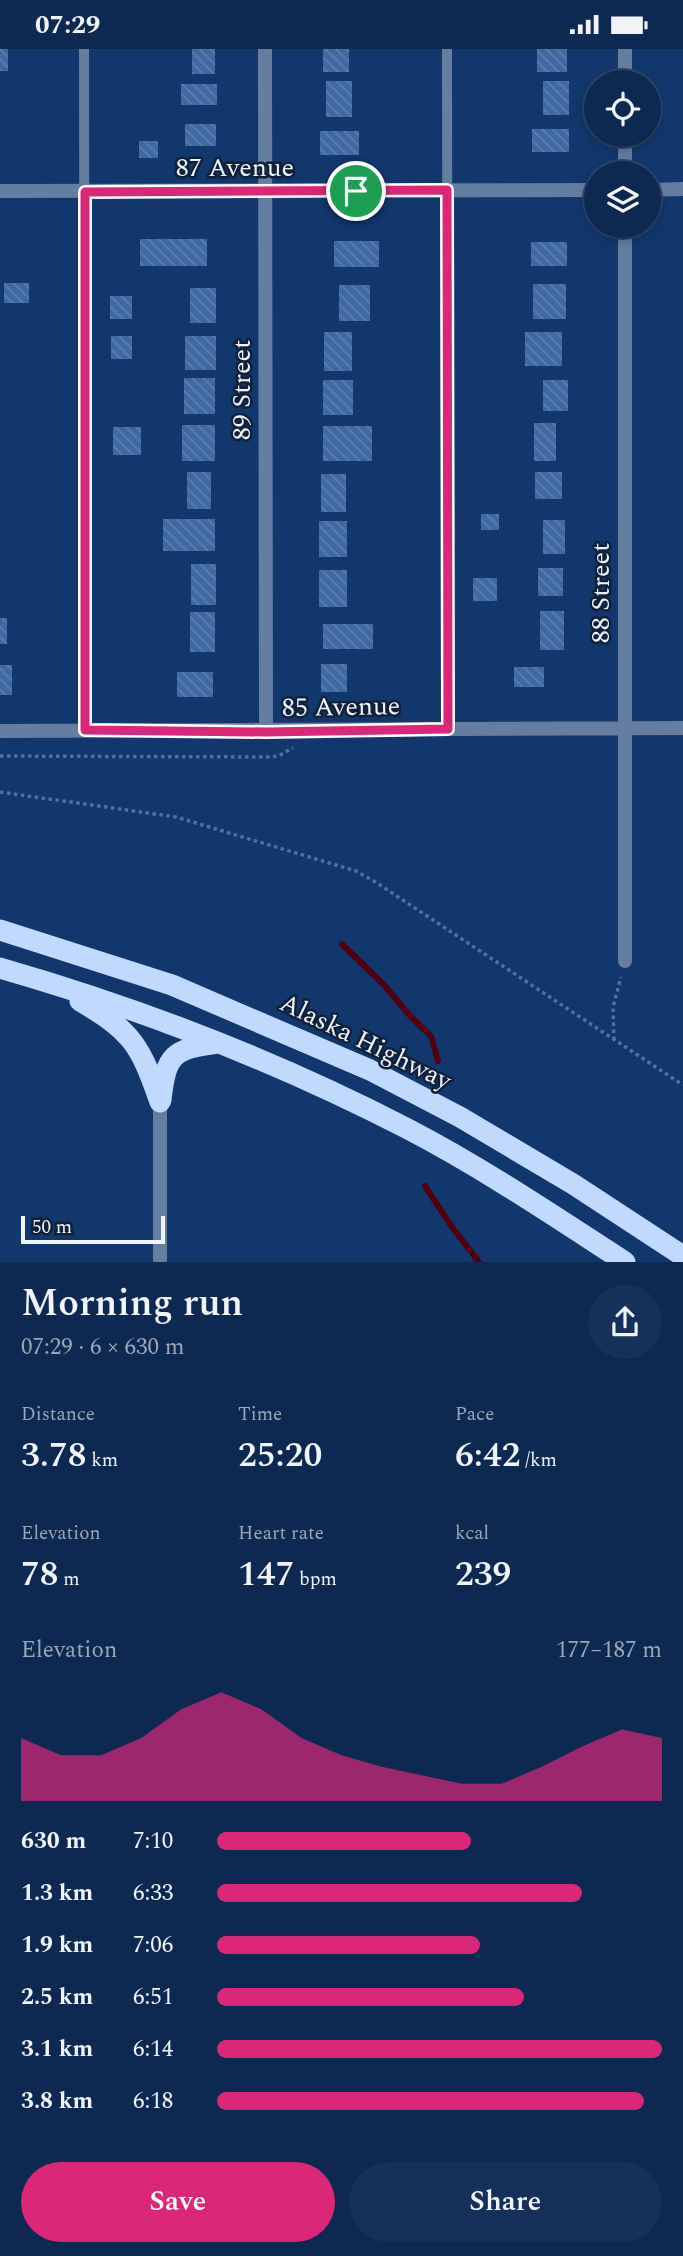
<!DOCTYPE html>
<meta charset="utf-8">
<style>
body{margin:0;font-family:Spectral,serif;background:#163159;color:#f1f3f6;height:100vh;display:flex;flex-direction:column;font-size:26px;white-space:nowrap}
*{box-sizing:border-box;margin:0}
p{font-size:23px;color:#9aa6b8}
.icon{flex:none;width:38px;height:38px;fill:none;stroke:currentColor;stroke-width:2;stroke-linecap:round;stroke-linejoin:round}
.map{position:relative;height:1213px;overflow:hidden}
.side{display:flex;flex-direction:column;background:#0d2952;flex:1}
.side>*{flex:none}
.fabs{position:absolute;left:584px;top:21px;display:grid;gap:14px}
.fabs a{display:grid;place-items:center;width:77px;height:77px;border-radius:50%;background:#0d2952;box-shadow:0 4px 10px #0003,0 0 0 2px #2d4569;font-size:35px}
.scale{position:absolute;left:21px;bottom:18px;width:144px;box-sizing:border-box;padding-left:7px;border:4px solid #eff4fb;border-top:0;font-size:19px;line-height:24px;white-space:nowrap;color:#eff4fb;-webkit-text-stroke:5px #0f2038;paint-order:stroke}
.pin{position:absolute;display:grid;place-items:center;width:60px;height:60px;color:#fff;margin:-30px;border:4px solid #fff;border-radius:50%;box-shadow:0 2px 7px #0007}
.round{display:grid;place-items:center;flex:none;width:74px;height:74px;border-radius:37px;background:#163159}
.head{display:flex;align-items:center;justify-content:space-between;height:119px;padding:0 21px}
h1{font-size:38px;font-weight:600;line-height:52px}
.metrics{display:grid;grid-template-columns:repeat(3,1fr);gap:10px;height:119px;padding:7px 21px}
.metrics div{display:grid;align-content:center}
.metrics b{font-size:35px;font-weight:600}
.metrics small{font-size:19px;font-weight:400}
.metrics p{font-size:19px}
.chart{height:196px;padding:14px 21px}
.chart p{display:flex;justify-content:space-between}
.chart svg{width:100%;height:126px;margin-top:7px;fill:#db2777;opacity:.7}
.button{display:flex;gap:14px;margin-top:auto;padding:14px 21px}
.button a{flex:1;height:80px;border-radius:42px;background:#db2777;color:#fff;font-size:28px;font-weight:600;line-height:80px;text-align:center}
.button a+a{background:#163159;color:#f1f3f6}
ul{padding:0 21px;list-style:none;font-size:23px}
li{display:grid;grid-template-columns:112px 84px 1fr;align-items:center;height:52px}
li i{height:18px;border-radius:9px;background:#db2777}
.status{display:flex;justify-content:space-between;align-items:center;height:49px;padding:0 35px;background:#0d2952;direction:ltr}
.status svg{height:19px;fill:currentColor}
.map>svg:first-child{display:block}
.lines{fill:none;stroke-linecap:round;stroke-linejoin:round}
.stream{stroke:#500010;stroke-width:6}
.building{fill:url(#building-back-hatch)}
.path{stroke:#557199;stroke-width:3.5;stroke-dasharray:3.5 3.5;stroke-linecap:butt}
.lane{stroke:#647da1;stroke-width:10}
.street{stroke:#647da1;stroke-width:14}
.highway{stroke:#c0d9fd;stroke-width:21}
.route-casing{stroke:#fff;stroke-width:14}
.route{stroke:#db2777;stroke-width:9}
.labels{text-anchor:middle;stroke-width:5;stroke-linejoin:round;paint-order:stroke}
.street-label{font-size:26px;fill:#eff4fb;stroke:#0f2038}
</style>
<div class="status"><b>07:29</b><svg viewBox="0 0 49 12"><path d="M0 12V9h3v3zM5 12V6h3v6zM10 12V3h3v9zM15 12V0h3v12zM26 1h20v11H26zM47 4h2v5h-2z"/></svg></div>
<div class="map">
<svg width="683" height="1213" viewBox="0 0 683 1213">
<defs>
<pattern id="building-back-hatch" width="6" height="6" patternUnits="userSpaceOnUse" patternTransform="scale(1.75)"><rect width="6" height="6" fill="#4068a2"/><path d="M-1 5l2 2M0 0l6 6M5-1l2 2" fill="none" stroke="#5c7eb0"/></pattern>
</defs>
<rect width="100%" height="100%" fill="#11376d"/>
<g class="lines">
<path class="stream" d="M342 895 384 936 412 969 431 987 438 1012
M425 1137 452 1178 479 1213"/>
</g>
<path class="building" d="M0 0H8V22H0Z
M192 0H215V25H192Z
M323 0H349V23H323Z
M537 0H567V23H537Z
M326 32H352V68H326Z
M543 32H569V66H543Z
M181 35H217V56H181Z
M185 75H216V97H185Z
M532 80H569V103H532Z
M320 82H359V106H320Z
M139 92H158V109H139Z
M140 190H207V217H140Z
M334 192H379V218H334Z
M531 193H567V217H531Z
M4 234H29V254H4Z
M533 235H566V270H533Z
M339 236H370V272H339Z
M190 239H216V274H190Z
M110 247H132V270H110Z
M324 283H352V322H324Z
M525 283H562V317H525Z
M111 287H132V310H111Z
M185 287H216V321H185Z
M184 329H215V365H184Z
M323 331H353V366H323Z
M543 331H568V362H543Z
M534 374H556V412H534Z
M182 376H215V412H182Z
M323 377H372V412H323Z
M113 378H141V406H113Z
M187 423H211V460H187Z
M535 423H562V450H535Z
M321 425H346V463H321Z
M481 465H499V481H481Z
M163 470H215V502H163Z
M543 471H565V505H543Z
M319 472H347V508H319Z
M191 515H216V556H191Z
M538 519H563V547H538Z
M319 521H347V558H319Z
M473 529H497V552H473Z
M540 562H564V601H540Z
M190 563H215V603H190Z
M0 569H7V595H0Z
M323 575H373V600H323Z
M321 615H347V643H321Z
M0 616H12V646H0Z
M514 618H544V638H514Z
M177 623H213V648H177Z"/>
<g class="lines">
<path class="path" d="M0 707 267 708 278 707 293 699
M0 743 176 768 356 822 377 834 683 1036
M614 991 613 958 621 928"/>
<path class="lane" d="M84 0 85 681
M447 0 448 680"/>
<path class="street" d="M265 0 266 683
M625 33V0
M625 124V86
M649 141 683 140
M0 142 597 141
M0 682 683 679
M625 912V177
M160 1213V1053"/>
<path class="highway" d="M0 881 172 936 370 1021 460 1068 573 1135 683 1207
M0 919C143 960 276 1012 408 1080 483 1119 554 1167 625 1213
M80 952C133 983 140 996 160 1053
M161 1051C166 1005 173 1000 218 994"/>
</g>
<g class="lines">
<defs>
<path id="route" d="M447 141 448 680 266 683 85 681V143Z"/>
</defs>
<use href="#route" class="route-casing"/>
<use href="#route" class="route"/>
</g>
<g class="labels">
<g class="street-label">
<text x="235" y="127">87 Avenue</text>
<text transform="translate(241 341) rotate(-90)" y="9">89 Street</text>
<text transform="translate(600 544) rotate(-90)" y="9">88 Street</text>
<text transform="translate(341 657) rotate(-1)" y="9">85 Avenue</text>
<text transform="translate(366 992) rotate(26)" y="9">Alaska Highway</text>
</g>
</g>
</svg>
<div class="fabs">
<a><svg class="icon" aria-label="locate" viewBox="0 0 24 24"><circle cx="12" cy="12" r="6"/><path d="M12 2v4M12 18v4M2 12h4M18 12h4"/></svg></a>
<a><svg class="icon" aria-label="layers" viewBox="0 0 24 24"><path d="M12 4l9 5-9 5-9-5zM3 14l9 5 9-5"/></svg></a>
</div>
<div class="scale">50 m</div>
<div class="pin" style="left:356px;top:142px;background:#1e9e55"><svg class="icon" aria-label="arrive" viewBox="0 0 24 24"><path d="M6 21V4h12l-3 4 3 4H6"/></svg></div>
</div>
<section class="side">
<div class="head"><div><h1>Morning run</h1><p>07:29 · 6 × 630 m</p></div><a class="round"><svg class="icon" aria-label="share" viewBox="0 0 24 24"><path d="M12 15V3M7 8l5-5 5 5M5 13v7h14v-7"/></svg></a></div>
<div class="metrics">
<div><p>Distance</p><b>3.78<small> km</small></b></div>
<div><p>Time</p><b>25:20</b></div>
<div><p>Pace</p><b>6:42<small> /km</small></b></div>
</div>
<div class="metrics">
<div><p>Elevation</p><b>78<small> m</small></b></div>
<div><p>Heart rate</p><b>147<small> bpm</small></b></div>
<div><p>kcal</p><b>239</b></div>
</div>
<div class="chart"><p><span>Elevation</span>177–187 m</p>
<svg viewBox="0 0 160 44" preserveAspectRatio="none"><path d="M0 44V22L10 28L20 28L30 22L40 12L50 6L60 12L70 22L80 28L90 32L100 35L110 38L120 38L130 32L140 25L150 19L160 22V44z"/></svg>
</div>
<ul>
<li><b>630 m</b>7:10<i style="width:57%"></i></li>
<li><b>1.3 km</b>6:33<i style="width:82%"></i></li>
<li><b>1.9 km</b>7:06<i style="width:59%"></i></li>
<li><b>2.5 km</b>6:51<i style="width:69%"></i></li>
<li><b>3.1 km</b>6:14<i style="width:100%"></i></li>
<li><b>3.8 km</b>6:18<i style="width:96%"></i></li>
</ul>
<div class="button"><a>Save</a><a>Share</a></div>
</section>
